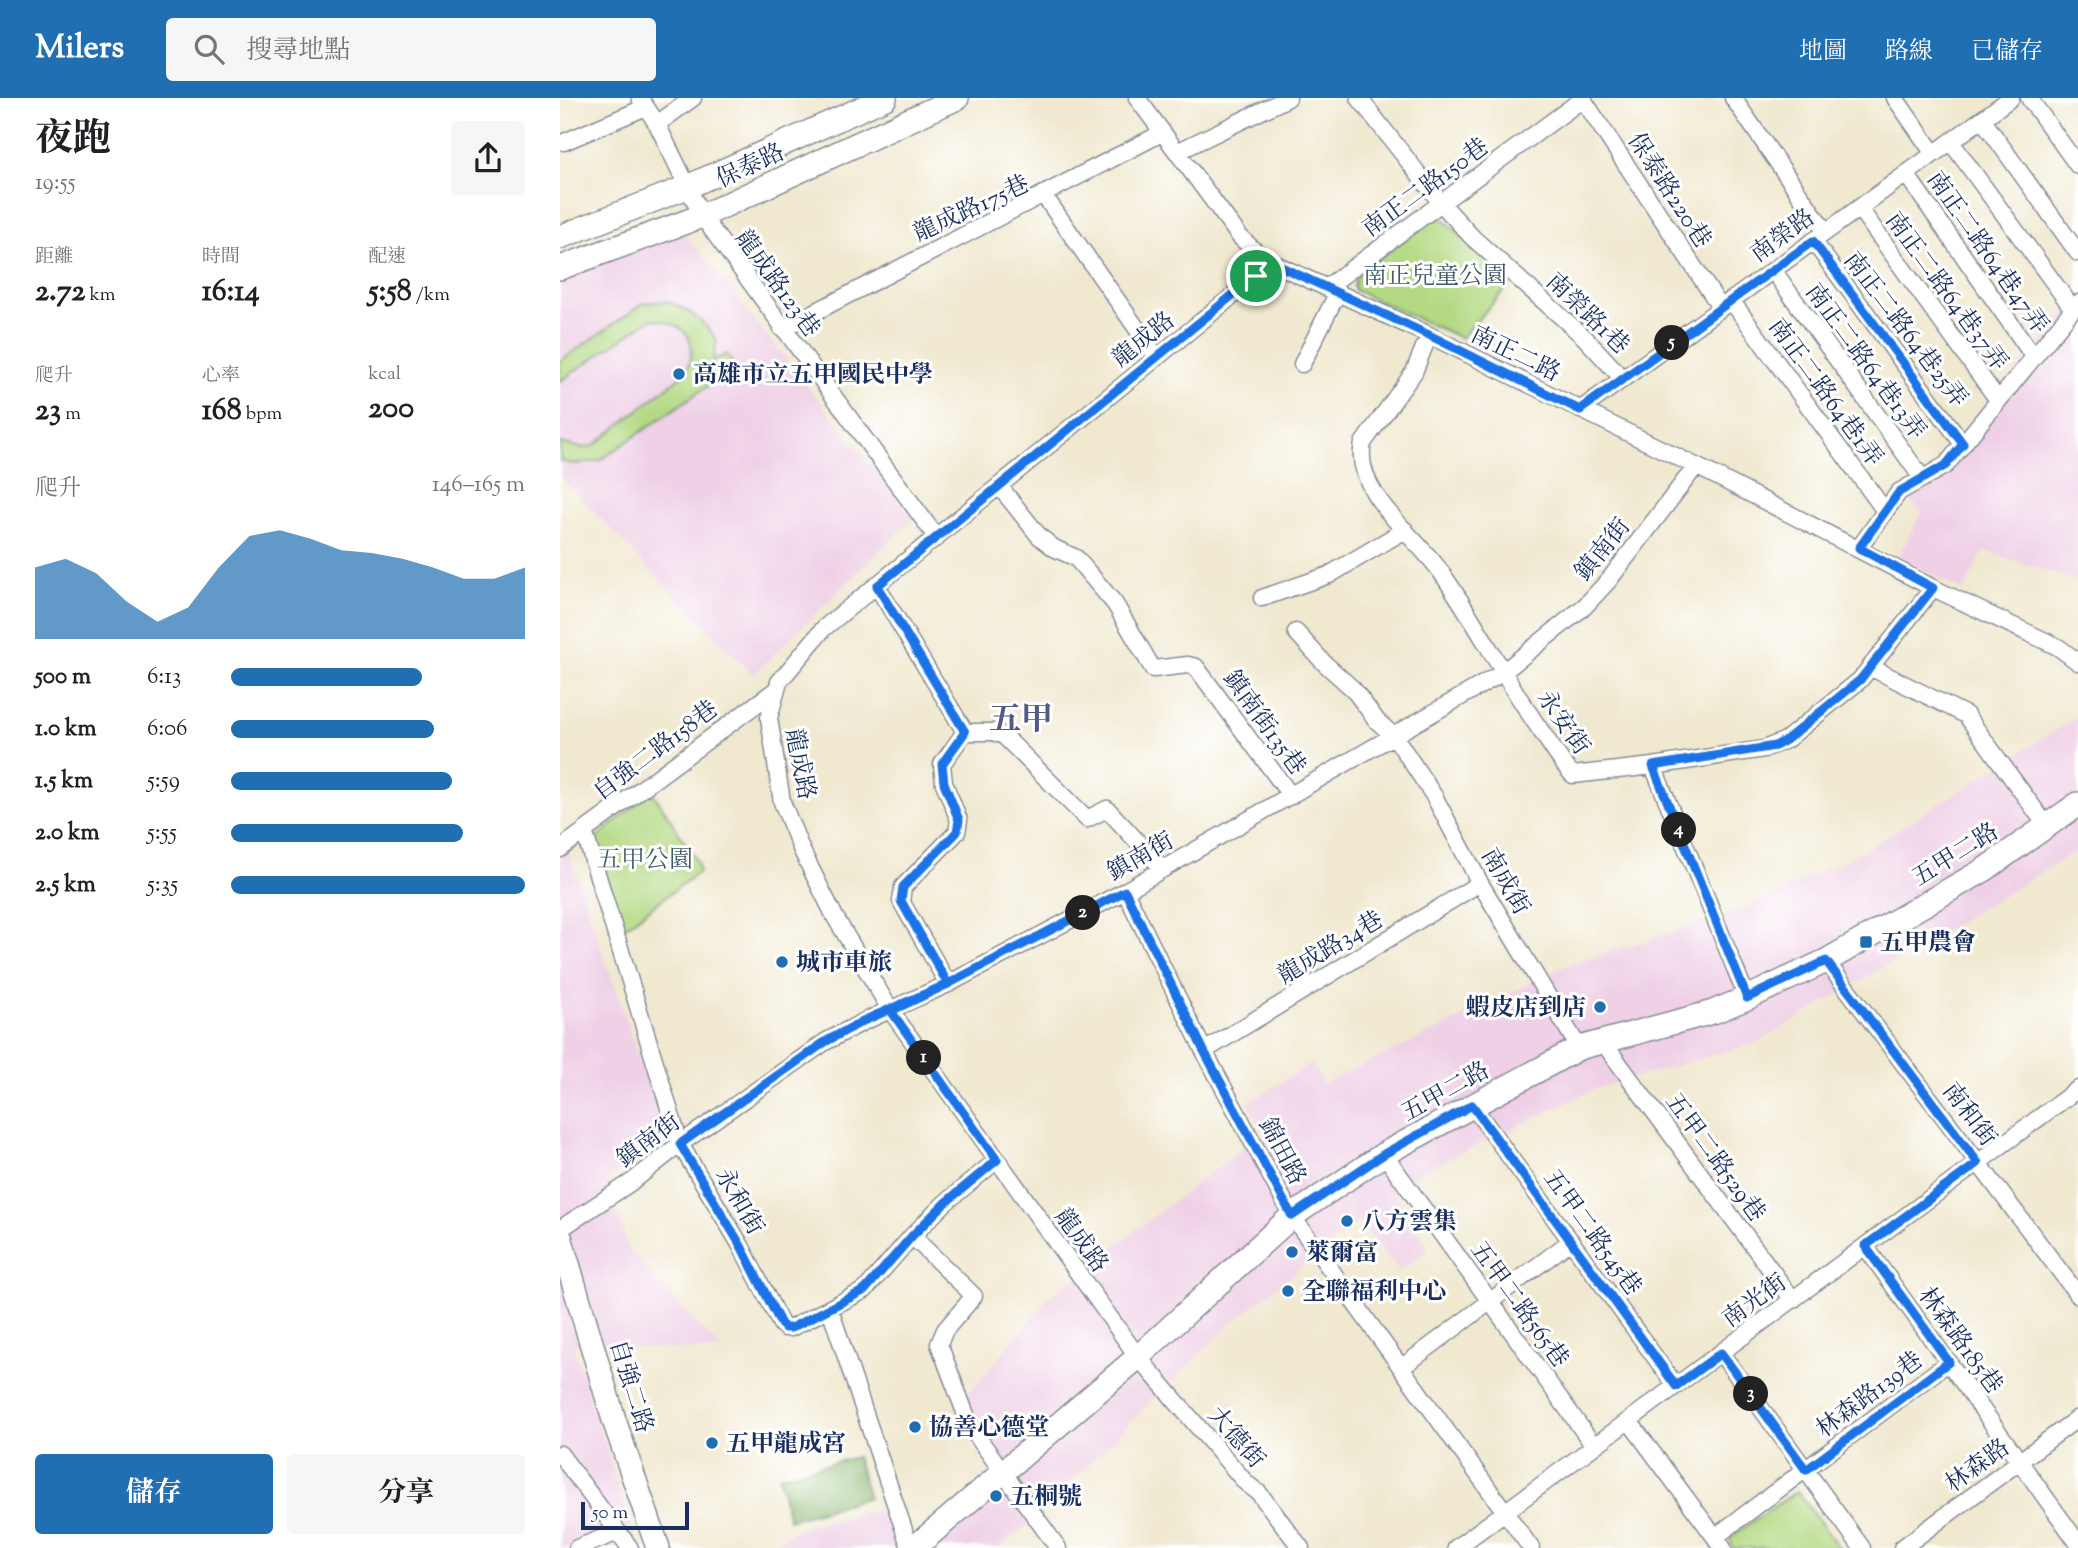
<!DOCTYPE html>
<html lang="zh-TW">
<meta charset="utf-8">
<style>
body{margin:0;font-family:"Sorts Mill Goudy","Noto Serif TC",serif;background:#f6f6f6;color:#202124;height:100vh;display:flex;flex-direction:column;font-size:26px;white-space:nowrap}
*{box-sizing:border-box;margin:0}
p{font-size:23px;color:#757577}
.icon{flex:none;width:38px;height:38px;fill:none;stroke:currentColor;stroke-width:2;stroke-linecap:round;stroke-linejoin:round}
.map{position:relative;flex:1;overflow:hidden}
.panel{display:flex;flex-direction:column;background:#fff;width:560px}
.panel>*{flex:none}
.scale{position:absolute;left:21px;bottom:18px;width:108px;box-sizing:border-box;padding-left:7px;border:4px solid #1b2f5e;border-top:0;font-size:19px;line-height:24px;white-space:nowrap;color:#1b2f5e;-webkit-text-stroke:5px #fff;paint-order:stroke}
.pin{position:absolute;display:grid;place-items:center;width:60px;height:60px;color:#fff;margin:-30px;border:4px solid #fff;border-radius:50%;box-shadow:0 2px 7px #0007}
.km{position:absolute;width:35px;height:35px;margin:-18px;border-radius:50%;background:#222;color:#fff;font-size:19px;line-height:35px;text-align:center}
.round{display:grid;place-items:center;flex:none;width:74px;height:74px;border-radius:7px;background:#f6f6f6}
.head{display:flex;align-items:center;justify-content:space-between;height:119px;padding:0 35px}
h1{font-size:38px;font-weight:700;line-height:52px}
.stats{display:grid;grid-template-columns:repeat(3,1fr);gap:10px;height:119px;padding:7px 35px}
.stats div{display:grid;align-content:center}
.stats b{font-size:30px;font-weight:700}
.stats small{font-size:19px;font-weight:400}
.stats p{font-size:19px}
.chart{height:196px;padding:14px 35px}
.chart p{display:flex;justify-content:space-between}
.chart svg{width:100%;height:126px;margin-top:7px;fill:#1f6fb2;opacity:.7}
.button{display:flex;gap:14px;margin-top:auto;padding:14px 35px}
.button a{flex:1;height:80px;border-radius:7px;background:#1f6fb2;color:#fff;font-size:28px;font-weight:700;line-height:80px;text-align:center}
.button a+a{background:#f6f6f6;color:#202124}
ul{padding:0 35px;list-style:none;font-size:23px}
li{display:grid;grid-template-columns:112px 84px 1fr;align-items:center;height:52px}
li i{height:18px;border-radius:9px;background:#1f6fb2}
header{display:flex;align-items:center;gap:42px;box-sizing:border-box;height:98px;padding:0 35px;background:#1f6fb2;color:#fff}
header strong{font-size:33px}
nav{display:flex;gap:38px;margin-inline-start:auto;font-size:24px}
.search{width:490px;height:63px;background:#f6f6f6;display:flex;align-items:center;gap:18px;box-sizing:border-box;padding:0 24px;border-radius:7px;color:#757577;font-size:26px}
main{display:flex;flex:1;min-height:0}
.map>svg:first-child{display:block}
.built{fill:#efd0e6}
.green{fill:#b4d983;stroke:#688470;stroke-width:2}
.forest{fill:#8fb971;stroke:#557468;stroke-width:2}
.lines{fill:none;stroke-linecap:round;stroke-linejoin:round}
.street-casing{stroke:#868c96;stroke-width:19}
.secondary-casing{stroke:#868c96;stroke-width:26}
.street{stroke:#fff;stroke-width:16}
.secondary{stroke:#fff;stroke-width:23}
.route-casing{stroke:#fff;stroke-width:14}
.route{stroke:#1a73e8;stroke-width:9}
.poi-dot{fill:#1f6fb2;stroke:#fff;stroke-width:2.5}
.labels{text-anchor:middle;stroke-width:6;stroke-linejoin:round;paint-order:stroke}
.street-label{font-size:24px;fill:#1b2f5e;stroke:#fff}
.park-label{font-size:24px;fill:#415a67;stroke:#fff}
.poi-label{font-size:24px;font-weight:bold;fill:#1b2f5e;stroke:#fff;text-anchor:start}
.district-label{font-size:32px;font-weight:bold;fill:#535987;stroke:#fff}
</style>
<header>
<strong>Milers</strong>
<div class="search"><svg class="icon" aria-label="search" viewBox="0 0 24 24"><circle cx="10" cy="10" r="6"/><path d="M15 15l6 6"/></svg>搜尋地點</div>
<nav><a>地圖</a><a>路線</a><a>已儲存</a></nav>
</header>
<main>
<section class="panel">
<div class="head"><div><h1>夜跑</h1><p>19:55</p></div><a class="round"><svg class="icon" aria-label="share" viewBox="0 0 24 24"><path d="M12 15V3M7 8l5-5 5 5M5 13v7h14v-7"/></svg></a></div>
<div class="stats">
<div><p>距離</p><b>2.72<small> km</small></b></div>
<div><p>時間</p><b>16:14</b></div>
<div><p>配速</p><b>5:58<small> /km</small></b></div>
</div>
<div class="stats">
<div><p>爬升</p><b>23<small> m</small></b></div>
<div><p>心率</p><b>168<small> bpm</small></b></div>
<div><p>kcal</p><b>200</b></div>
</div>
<div class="chart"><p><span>爬升</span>146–165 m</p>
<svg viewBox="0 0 160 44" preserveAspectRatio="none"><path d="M0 44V19L10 16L20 21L30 31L40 38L50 33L60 19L70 8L80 6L90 9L100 13L110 14L120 16L130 19L140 23L150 23L160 19V44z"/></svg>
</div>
<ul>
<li><b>500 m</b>6:13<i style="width:65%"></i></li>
<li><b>1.0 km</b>6:06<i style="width:69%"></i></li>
<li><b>1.5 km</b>5:59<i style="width:75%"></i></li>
<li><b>2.0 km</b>5:55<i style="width:79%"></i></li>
<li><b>2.5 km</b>5:35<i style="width:100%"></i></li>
</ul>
<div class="button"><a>儲存</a><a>分享</a></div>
</section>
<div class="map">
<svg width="1518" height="1450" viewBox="0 0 1518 1450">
<rect width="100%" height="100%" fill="#fff"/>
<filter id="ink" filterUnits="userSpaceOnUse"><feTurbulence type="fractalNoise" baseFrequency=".0143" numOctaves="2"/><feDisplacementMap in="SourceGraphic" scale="14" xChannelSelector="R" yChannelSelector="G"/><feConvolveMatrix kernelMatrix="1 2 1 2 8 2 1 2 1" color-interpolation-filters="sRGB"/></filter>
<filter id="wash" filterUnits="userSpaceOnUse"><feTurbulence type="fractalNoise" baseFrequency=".00686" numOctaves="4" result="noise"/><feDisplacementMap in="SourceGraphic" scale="28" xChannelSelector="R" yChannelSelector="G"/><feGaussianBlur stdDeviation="1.57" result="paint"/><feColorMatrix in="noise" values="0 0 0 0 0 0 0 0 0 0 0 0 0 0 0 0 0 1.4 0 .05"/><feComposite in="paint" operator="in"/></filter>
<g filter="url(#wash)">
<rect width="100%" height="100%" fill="#f0e8cf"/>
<path class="built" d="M120 129 353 420 193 577 0 379V174Z
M1518 198V483L1424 453 1403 493 1338 459 1362 414 1339 395 1377 370Z
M1518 618V752L1199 944 1035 991 829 1089 869 1151 840 1173 798 1123 665 1231 468 1426 438 1450H344L443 1364 411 1322 405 1300 491 1197 703 1035 688 1005 751 966 763 986 894 924 997 871 1182 812 1304 753Z
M5 744 105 1036 48 1082 68 1151 162 1253 13 1247 78 1450H0V748Z
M327 1410 337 1450H207L237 1431Z"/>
<path class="green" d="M874 118 883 121 952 184 901 240 794 192 795 180Z
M106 203C129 212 144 222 157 243L153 262 167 256 175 269 39 363 13 366 0 363V345L23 350 33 348 126 274C141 241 125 225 91 221L0 283V263L84 205Z
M94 696 138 765 139 774 62 831 35 741 87 697Z
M1237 1393 1279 1450H1172L1170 1439Z"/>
<path class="forest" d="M296 1359 309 1399 229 1422 219 1378Z"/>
</g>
<g filter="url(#ink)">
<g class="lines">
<defs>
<path id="street" d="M80 0 97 26 142 118 377 440
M577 0 680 139 696 154 713 165 869 237 1152 376 1373 490 1498 549 1518 564
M799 0 881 105 913 140 1025 240 1063 281
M1022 0 1161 210
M1173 0 1265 133
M1335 0 1374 56
M1469 0 1518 68
M1422 21 1518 155
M97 26 133 0
M4 44 86 9
M1391 44 1513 211
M617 54 728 0
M1346 76 1474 259
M483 96 596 258
M1299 110 1438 302
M1253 143 1403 346
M713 165 264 530 219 584 209 620 222 704 242 753 275 819 331 913 578 1259 686 1385 699 1395 741 1450
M1213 172 1362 380
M767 189 1024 0
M1171 202 1325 413
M222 231 602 35
M869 237 854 274 803 345C792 394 855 437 881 474 917 525 945 582 981 633 991 647 1001 665 1013 677L1093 668 1204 651 1226 642 1300 582 1373 490
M742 266 778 194
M1020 312 1451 0
M440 389 479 438 494 450 516 460 555 506 593 571 628 567 636 569 731 698
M1299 450 1339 394 1386 367 1518 205
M317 488 405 634 382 666 384 685 399 722 397 734 343 789 341 803 388 886
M702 500 769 477 845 432
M736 534 764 565 793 591 817 623 835 639 874 698 920 785 1019 950
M1312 570 1406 617 1486 727
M405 634H433L444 638 527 721 547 711 603 771
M1093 668 1187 900
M24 733 120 1046 181 1148 221 1226 225 1230H231L305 1192 352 1138 385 1105 437 1062
M0 751 217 591
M565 793 644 953 732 1118 971 1450
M1266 863 1518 1197
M1043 944 1233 1202
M644 953 920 785
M912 1007 1116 1288
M824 1056 1034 1348
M0 1131 73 1083 120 1046 265 944 303 924 388 886 565 793 942 575 1025 508 1049 482 1136 368
M352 1138 414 1198 385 1232 379 1246 411 1330 498 1450
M1305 1148 1518 1445
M270 1211 350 1450
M1161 1255 1302 1450
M841 1270 1011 1143
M1069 1323 1163 1450
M0 1356 70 1450
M1155 1439 1389 1264
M17 1450 58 1434
M896 1450 1518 991
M1342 1450 1518 1320"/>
<path id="secondary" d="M0 139 127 89 325 0
M0 170 142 118 397 0
M0 1139 54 1322 98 1450
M354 1450 578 1259 732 1118 824 1056 1019 950 1153 914 1187 900 1266 863 1424 772 1518 706"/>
</defs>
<use href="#street" class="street-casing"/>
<use href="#secondary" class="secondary-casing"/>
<use href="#street" class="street"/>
<use href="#secondary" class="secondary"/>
</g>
</g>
<g class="lines" filter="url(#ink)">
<defs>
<path id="route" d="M696 178 317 488 405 634 382 666 384 685 399 722 397 734 343 789 341 803 388 886 331 913 437 1062 385 1105 352 1138 305 1192 231 1230H225L221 1226 181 1148 120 1046 265 944 303 923 388 886 565 793 644 953 732 1118 824 1056 912 1007 1116 1288 1161 1255 1246 1372 1389 1264 1305 1148 1418 1065 1266 863 1187 900 1093 668 1215 648 1226 642 1300 582 1373 490 1299 450 1339 394 1386 367 1403 346 1253 143 1020 312 869 237 713 165 696 178"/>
</defs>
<use href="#route" class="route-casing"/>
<use href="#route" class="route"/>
</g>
<g class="poi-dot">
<circle cx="119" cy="276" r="7"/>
<rect x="1299" y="837" width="14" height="14" rx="3.5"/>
<circle cx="222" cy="864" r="7"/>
<circle cx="1040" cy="909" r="7"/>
<circle cx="787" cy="1123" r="7"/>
<circle cx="732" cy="1154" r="7"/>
<circle cx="728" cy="1193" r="7"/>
<circle cx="355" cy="1329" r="7"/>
<circle cx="152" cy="1345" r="7"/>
<circle cx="436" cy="1398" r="7"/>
</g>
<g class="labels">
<g class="street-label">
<text transform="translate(190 67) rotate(-25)" y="8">保泰路</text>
<text transform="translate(865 89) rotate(-36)" y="8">南正二路150巷</text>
<text transform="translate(1110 92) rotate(57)" y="8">保泰路220巷</text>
<text transform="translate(411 110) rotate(-25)" y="8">龍成路175巷</text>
<text transform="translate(1222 137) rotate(-36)" y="8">南榮路</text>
<text transform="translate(1428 154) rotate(55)" y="8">南正二路64巷47弄</text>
<text transform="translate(218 185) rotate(54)" y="8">龍成路123巷</text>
<text transform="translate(1387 193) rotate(54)" y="8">南正二路64巷37弄</text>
<text transform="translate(1028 215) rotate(44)" y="8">南榮路1巷</text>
<text transform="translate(1346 231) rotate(53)" y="8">南正二路64巷25弄</text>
<text transform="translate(583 241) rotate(-39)" y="8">龍成路</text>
<text transform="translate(956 255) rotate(26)" y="8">南正二路</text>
<text transform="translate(1306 263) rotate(54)" y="8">南正二路64巷13弄</text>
<text transform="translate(1266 294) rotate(54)" y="8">南正二路64巷1弄</text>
<text transform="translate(1042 451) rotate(-51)" y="8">鎮南街</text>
<text transform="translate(705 624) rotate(54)" y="8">鎮南街135巷</text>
<text transform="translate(1004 624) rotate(55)" y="8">永安街</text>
<text transform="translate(95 652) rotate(-37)" y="8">自強二路158巷</text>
<text transform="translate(241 666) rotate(79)" y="8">龍成路</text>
<text transform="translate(1395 756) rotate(-32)" y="8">五甲二路</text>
<text transform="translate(580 758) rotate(-30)" y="8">鎮南街</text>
<text transform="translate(946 783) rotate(60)" y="8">南成街</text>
<text transform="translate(770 849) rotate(-31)" y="8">龍成路34巷</text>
<text transform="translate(885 993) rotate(-29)" y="8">五甲二路</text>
<text transform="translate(1410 1016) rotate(53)" y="8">南和街</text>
<text transform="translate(88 1042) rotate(-37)" y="8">鎮南街</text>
<text transform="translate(723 1053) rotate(62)" y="8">錦田路</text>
<text transform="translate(1156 1059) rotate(54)" y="8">五甲二路529巷</text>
<text transform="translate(180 1103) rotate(60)" y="8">永和街</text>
<text transform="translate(1033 1134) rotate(54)" y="8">五甲二路545巷</text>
<text transform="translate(522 1142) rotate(54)" y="8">龍成路</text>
<text transform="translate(1194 1202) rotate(-36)" y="8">南光街</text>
<text transform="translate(960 1206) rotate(54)" y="8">五甲二路565巷</text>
<text transform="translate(1401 1242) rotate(54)" y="8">林森路185巷</text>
<text transform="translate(72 1288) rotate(73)" y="8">自強二路</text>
<text transform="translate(1309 1296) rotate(-37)" y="8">林森路139巷</text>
<text transform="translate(677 1339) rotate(49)" y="8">大德街</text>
<text transform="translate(1417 1367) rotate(-36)" y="8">林森路</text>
</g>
<g class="park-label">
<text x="875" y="185">南正兒童公園</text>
<text x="85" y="769">五甲公園</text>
</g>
<g class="poi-label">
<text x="133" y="284">高雄市立五甲國民中學</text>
<text x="1320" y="852">五甲農會</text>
<text x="236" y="872">城市車旅</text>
<text x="1026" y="917" text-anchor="end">蝦皮店到店</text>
<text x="801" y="1131">八方雲集</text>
<text x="746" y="1162">萊爾富</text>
<text x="742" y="1201">全聯福利中心</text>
<text x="369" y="1337">協善心德堂</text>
<text x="166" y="1353">五甲龍成宮</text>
<text x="450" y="1406">五桐號</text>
</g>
<g class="district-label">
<text x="461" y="631">五甲</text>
</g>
</g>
</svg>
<div class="scale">50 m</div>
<div class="pin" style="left:696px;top:178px;background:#1e9e55"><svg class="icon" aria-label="arrive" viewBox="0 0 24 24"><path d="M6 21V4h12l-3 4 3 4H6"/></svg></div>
<b class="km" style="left:364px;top:960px">1</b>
<b class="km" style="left:523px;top:815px">2</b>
<b class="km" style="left:1191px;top:1296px">3</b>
<b class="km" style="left:1119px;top:732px">4</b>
<b class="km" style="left:1112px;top:245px">5</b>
</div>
</main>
